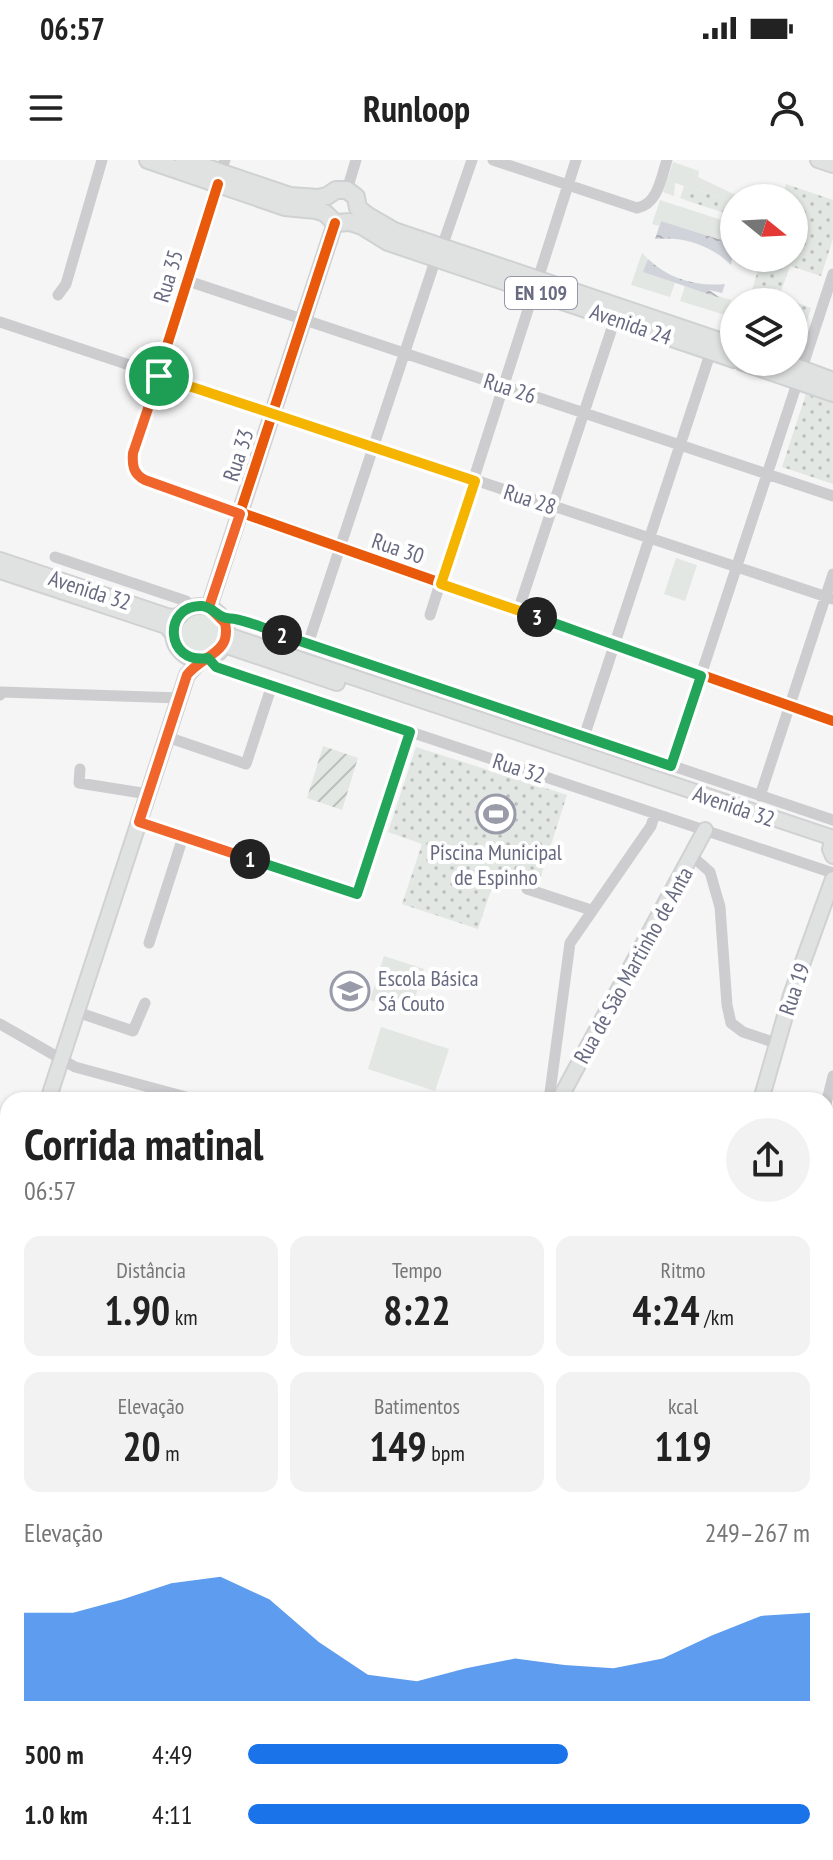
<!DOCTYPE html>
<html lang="pt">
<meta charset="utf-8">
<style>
body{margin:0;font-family:"PT Sans Narrow",sans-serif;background:#f2f2f2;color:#222;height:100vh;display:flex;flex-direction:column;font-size:30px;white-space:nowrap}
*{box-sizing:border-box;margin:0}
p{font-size:26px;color:#767676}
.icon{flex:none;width:44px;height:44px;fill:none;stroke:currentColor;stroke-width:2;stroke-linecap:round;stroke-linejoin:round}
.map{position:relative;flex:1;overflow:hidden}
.details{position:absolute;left:0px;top:932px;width:834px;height:768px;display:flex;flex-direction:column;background:#fff;border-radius:24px 24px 0 0;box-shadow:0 2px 6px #0004}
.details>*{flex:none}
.needle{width:52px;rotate:108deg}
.controls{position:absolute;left:720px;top:24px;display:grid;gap:16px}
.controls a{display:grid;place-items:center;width:88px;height:88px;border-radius:50%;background:#fff;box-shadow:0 2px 6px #0004;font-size:40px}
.pin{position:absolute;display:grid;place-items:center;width:68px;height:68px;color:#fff;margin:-34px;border:4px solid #fff;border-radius:50%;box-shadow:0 2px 8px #0007}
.km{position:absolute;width:40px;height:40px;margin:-20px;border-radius:50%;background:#222;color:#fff;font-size:22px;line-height:40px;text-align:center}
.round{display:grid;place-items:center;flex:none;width:84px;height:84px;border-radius:42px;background:#f2f2f2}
.overview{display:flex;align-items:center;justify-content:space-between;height:136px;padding:0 24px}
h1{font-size:44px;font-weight:700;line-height:60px}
.figures{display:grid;grid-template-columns:repeat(3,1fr);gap:12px;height:136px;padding:8px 24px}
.figures div{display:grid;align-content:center;border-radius:16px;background:#f2f2f2;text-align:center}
.figures b{font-size:40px;font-weight:700}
.figures small{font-size:22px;font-weight:400}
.figures p{font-size:22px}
.chart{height:224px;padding:16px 24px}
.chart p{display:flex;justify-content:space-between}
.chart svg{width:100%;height:144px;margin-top:8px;fill:#1a73e8;opacity:.7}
ul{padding:0 24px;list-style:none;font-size:26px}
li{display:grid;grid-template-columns:128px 96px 1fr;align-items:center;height:60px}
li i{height:20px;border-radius:10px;background:#1a73e8}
.status{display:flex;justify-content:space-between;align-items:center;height:56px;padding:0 40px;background:#fff;direction:ltr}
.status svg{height:22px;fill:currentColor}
header{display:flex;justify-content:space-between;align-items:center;height:104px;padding:0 24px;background:#fff;font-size:36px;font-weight:700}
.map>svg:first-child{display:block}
.grass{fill:#e2e7e3}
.cemetery{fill:url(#cemetery-stones)}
.park{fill:url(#park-dots)}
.garden{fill:url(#garden-furrows)}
.water{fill:url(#water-ripples)}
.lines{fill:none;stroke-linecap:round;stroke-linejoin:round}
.secondary-casing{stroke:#d1d1d3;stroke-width:18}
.primary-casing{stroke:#d0d1d2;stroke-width:20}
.street{stroke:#cdcdcf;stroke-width:11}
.secondary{stroke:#e0e1e1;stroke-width:14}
.primary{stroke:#e0e1e1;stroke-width:16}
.cycleway-casing{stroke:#fff;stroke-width:15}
.cycleway{stroke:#e8590c;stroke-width:10}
.split-1-casing{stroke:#fff;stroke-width:16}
.split-2-casing{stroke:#fff;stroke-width:16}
.split-3-casing{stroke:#fff;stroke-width:16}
.split-4-casing{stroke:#fff;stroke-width:16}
.split-1{stroke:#f0652b;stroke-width:10}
.split-2{stroke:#22a559;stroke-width:10}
.split-3{stroke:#22a559;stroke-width:10}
.split-4{stroke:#f5b400;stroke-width:10}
.labels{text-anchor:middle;stroke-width:8;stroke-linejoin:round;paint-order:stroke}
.shield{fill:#fff;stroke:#9597a7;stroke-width:2}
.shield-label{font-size:20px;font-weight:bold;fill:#686a81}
.street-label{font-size:22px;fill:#686a81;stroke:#fff}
.poi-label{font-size:22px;fill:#686a81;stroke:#fff}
</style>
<div class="status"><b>06:57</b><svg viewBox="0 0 49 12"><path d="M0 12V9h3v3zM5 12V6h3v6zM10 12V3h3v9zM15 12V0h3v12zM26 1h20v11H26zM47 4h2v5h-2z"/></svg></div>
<header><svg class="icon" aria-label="menu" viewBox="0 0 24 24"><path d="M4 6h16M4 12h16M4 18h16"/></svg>Runloop<svg class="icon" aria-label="person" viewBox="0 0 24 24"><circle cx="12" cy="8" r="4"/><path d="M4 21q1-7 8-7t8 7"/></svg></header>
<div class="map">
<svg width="833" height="1700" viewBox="0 0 833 1700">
<defs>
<pattern id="cemetery-stones" width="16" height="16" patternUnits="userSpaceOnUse" patternTransform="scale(2)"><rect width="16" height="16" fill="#e2e7e3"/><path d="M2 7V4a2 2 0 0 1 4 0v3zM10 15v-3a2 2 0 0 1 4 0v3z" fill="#bbbfbd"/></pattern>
<pattern id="park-dots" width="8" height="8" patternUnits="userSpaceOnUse" patternTransform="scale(2)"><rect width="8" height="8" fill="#e2e7e3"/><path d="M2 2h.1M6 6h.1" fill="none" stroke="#bbbfbd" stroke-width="1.8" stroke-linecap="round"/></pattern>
<pattern id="garden-furrows" width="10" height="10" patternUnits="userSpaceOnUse" patternTransform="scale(2)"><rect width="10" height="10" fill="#e2e7e3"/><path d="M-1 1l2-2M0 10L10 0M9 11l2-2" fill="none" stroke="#bbbfbd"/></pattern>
<pattern id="water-ripples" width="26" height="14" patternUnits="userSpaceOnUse" patternTransform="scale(2)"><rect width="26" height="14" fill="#d0d3d9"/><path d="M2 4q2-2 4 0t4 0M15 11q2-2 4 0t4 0" fill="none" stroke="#adafb5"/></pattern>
</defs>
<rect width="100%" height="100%" fill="#f4f5f4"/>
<path class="grass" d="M673 2 699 11 698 17 742 38H734V42L692 28 688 41 680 38 684 26 675 23 674 36 663 32Z
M660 40 734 64V84L661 61 659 66 652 64Z
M642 93 648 99 644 112 675 123 670 137 631 125Z
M685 126 731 140 725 155 680 141Z
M676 398 697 405 685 441 664 434Z
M180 472a20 20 0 1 1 40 0a20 20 0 1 1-40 0Z
M384 796 424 809 410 854 370 840Z
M381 867 449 889 435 931 368 909Z"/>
<path class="cemetery" d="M210 1692H292L293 1700H212Z"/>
<path class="park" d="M786 24 833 40V79L821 116 790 106 781 131 776 128 773 135 787 142H748L762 98H794V38H782Z
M692 28 734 42V56L688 41Z
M795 142 811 148 798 190 794 194Z
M806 234 833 243V324L782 307Z
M416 587 567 635 537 728 496 715 478 769 402 744 422 684 388 672Z"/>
<path class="garden" d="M323 586 358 598 342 650 307 638Z"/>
<path class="water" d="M661 61 734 84 731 105C711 85 683 76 655 79Z
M648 99C669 119 697 127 725 124L722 133 709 130 720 138 643 112Z"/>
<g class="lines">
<defs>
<path id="secondary" d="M818 0 833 5
M0 400 170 457 180 456
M0 411 166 466 173 474
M173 473a27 27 0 1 1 54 0a27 27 0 1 1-54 0Z
M209 447 335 63
M227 475 833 678
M224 485 337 523
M833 679 830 689 833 696
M48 940 187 515 202 499
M559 940 705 670
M761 940 791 835 833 719
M0 1088 8 1063
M0 1380 8 1387
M826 1539 833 1537
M0 1665 8 1664
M55 1700 61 1692
M505 1700 507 1692
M617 1700 627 1692"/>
<path id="primary" d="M148 0 285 47 316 50 325 53 335 63 350 62 362 66 388 82 734 199
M184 0 290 36 318 38 327 36 336 30H347L356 37 358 48 368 56 394 71 734 186
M743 202 833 233
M782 202 833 221"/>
</defs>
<use href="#secondary" class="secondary-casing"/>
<use href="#primary" class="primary-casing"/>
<path class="street" d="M493 0 637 48C658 44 661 18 667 0
M220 12 225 0
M218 24 133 293 132 303 140 317 833 561
M347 30 356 0
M442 87 472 0
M538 119 576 0
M188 121 833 336
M58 135 66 124 102 0
M0 162 833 439
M55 397 186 441 193 447
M518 451 615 159
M430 455 534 131
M222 457 255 465 833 660
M308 484 436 98
M208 498 216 507 225 510 833 713
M0 535 1 532 180 538
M167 577 246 604 272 525
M584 577 711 191
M671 606 833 114
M80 609 79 623 148 634
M760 636 833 414
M139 662 357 734 410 572
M692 696 710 712 720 747 727 845 731 863 743 872 776 883
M527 729 591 750
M149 783 183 677
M77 852 133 871 145 843
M0 864 75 907 197 940
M549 940 570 783 651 666 655 654
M826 944 833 916
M826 957 833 958
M0 1006 8 1007
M826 1074 833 1076
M826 1340 833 1338
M826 1430H833
M0 1490 8 1497
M826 1516 833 1515
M0 1521 8 1510
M0 1579 8 1578
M826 1602 833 1601
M826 1670 833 1680
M200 1692 202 1700
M395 1692 403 1700"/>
<use href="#secondary" class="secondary"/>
<use href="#primary" class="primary"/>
<defs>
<path id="cycleway" d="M218 24 133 293 132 303 140 317 833 561
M209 447 335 63"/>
</defs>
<use href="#cycleway" class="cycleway-casing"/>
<use href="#cycleway" class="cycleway"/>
</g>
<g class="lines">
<defs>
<path id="split-1" d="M159 216 133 293C132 305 133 314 145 320L240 354 209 447 225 463C232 494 202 495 187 515L139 662 250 699"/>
<path id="split-2" d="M250 699 357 734 410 572 216 507 208 498C164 505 163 444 202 446 212 447 215 454 223 457 227 459 231 458 235 459 251 462 267 469 282 475"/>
<path id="split-3" d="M282 475 671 606 701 516 537 457"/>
<path id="split-4" d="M159 216 475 321 441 424 537 457"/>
</defs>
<use href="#split-1" class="split-1-casing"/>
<use href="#split-2" class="split-2-casing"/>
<use href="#split-3" class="split-3-casing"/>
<use href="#split-4" class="split-4-casing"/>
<use href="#split-1" class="split-1"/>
<use href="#split-2" class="split-2"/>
<use href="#split-3" class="split-3"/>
<use href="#split-4" class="split-4"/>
</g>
<defs>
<symbol id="stadium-ring" viewBox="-11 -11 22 22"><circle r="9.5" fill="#fff" stroke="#999ba9" stroke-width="1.5"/><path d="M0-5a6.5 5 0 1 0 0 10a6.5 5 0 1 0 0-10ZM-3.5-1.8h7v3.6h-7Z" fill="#999ba9"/></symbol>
<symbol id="school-ring" viewBox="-11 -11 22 22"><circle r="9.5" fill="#fff" stroke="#999ba9" stroke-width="1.5"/><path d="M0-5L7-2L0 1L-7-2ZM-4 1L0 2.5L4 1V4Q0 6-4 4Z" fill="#999ba9"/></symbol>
</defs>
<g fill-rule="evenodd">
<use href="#stadium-ring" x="474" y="632" width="44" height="44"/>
<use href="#school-ring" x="328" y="809" width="44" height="44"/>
</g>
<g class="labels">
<rect class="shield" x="505" y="117" width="72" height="32" rx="6"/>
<g class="shield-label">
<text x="541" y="140">EN 109</text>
</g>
<g class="street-label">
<text transform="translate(168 116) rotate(-73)" y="8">Rua 35</text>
<text transform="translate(631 164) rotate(19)" y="8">Avenida 24</text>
<text transform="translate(510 228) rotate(18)" y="8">Rua 26</text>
<text transform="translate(238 295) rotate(-72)" y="8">Rua 33</text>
<text transform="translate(530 339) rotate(18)" y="8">Rua 28</text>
<text transform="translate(398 388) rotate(19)" y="8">Rua 30</text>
<text transform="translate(90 430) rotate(18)" y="8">Avenida 32</text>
<text transform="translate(519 608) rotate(18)" y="8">Rua 32</text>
<text transform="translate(734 646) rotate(19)" y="8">Avenida 32</text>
<text transform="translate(633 805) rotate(-61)" y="8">Rua de São Martinho de Anta</text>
<text transform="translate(794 829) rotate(-71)" y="8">Rua 19</text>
</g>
<g class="poi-label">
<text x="496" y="700">Piscina Municipal<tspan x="496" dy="25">de Espinho</tspan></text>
<text x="378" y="826" text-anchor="start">Escola Básica<tspan x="378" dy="25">Sá Couto</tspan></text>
</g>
</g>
</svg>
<div class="controls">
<a><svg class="needle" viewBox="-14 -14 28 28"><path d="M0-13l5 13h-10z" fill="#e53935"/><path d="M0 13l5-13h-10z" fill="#767676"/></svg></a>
<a><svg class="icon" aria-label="layers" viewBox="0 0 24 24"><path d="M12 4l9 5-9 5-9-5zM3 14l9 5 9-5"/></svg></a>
</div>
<div class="pin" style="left:159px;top:216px;background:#1e9e55"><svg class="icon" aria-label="arrive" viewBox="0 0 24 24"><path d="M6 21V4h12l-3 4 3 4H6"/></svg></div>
<b class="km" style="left:250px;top:699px">1</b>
<b class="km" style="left:282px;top:475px">2</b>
<b class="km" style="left:537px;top:457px">3</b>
<section class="details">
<div class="overview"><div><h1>Corrida matinal</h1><p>06:57</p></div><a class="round"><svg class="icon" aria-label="share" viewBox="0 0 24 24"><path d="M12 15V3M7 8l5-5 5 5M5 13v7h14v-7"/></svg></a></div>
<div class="figures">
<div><p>Distância</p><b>1.90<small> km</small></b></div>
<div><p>Tempo</p><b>8:22</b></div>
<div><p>Ritmo</p><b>4:24<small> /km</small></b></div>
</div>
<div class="figures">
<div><p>Elevação</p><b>20<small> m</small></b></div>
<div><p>Batimentos</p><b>149<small> bpm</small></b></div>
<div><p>kcal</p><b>119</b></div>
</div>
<div class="chart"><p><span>Elevação</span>249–267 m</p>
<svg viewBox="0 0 160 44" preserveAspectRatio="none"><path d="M0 44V17L10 17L20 13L30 8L40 6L50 13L60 26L70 36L80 38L90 34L100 31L110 33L120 34L130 31L140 24L150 18L160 17V44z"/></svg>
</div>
<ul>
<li><b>500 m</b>4:49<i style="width:57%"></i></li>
<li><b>1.0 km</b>4:11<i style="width:100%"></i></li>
</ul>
</section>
</div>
